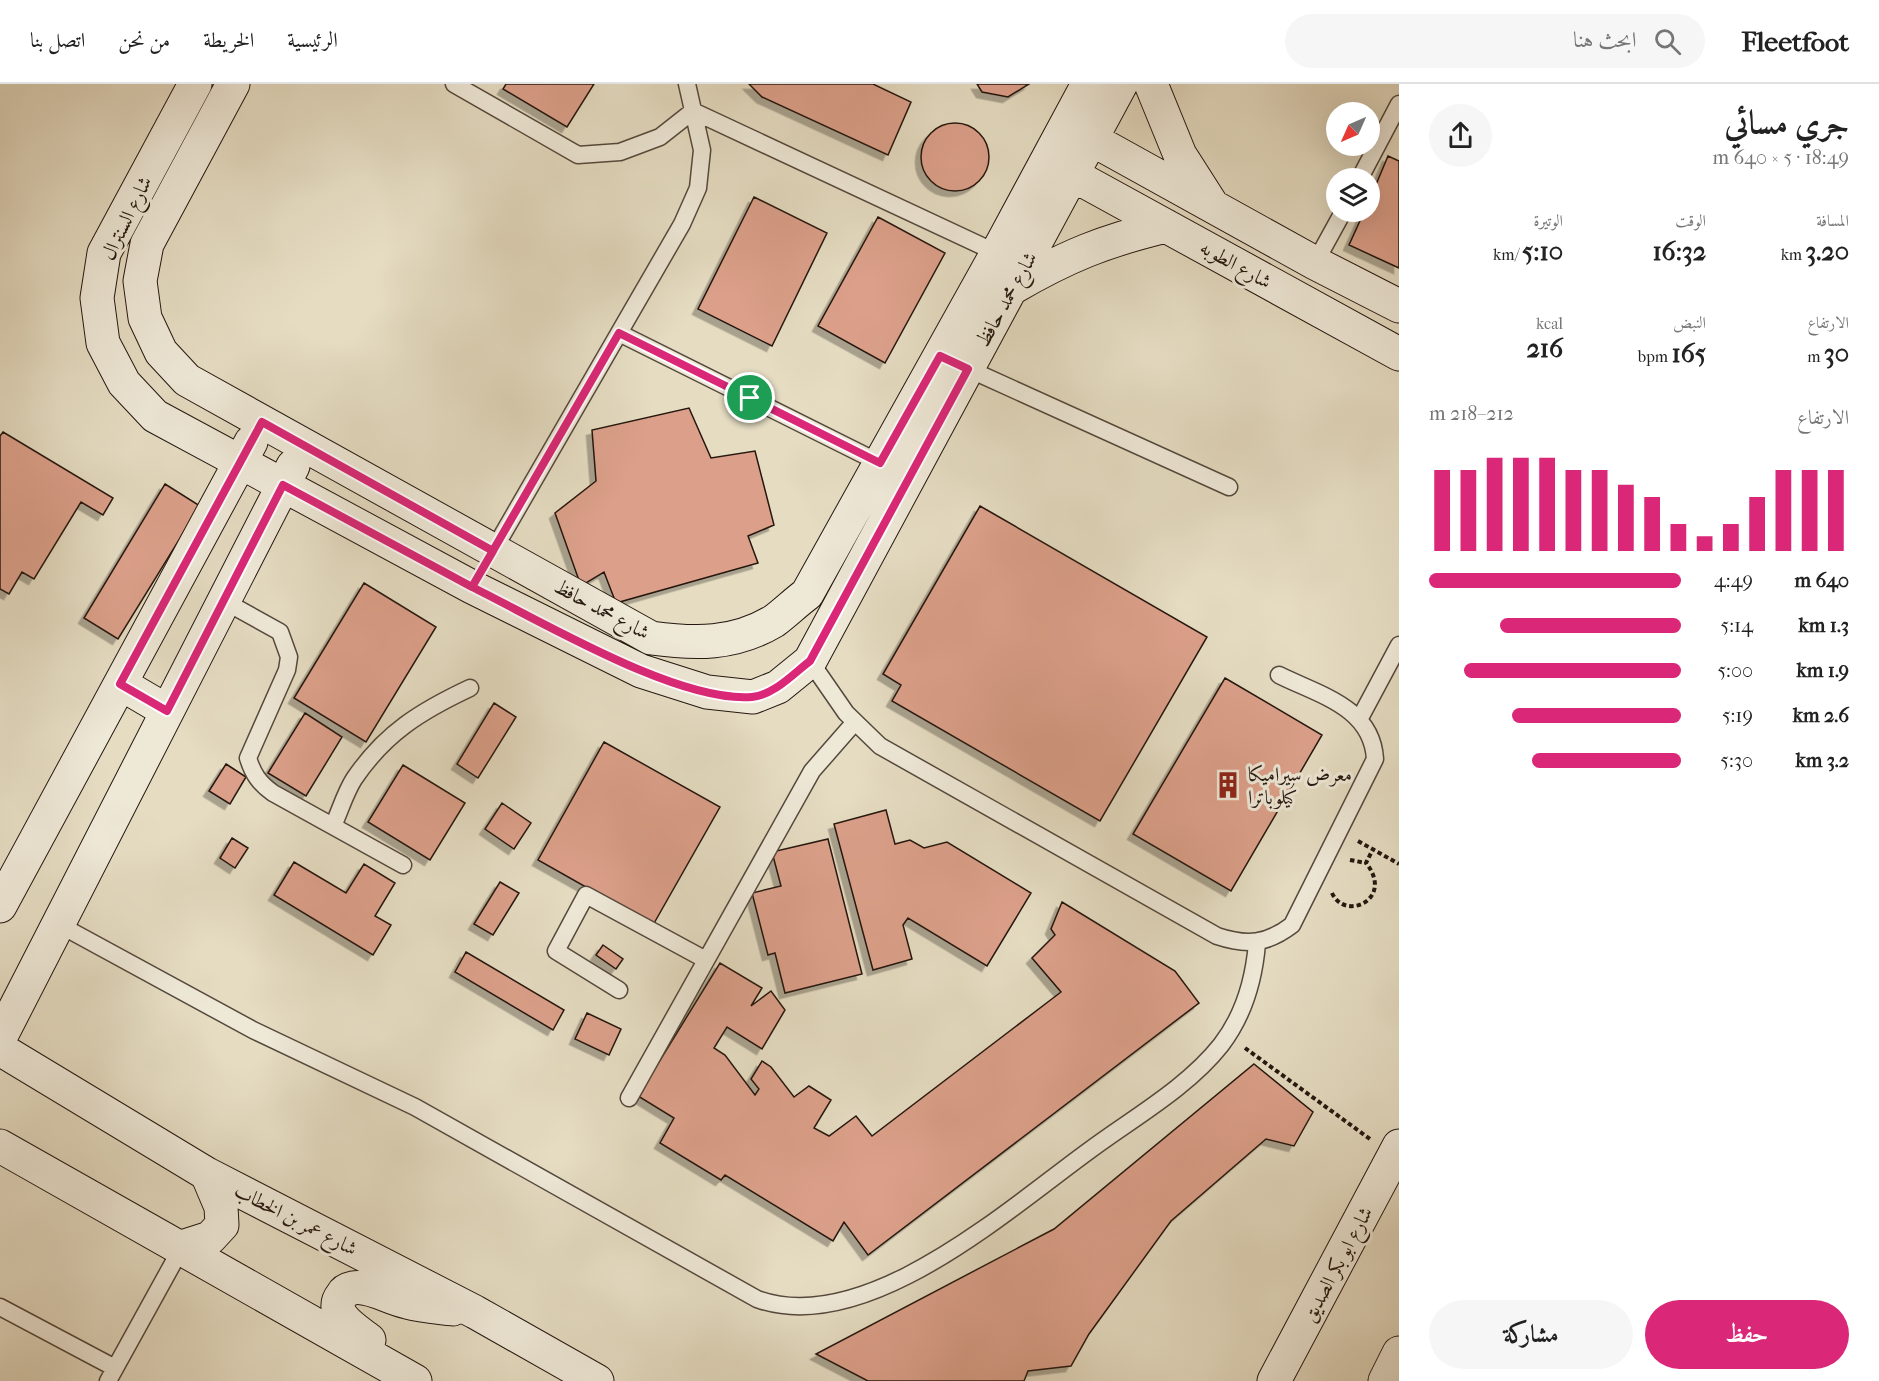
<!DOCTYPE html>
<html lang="ar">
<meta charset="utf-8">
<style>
body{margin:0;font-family:"IM FELL French Canon",Amiri,serif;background:#f6f6f6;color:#222;direction:rtl;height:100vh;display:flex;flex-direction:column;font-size:22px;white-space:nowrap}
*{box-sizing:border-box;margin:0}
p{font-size:20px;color:#767676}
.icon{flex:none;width:33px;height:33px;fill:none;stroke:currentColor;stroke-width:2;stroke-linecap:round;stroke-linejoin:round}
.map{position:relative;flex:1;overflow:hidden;direction:ltr}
.panel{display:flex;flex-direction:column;background:#fff;width:480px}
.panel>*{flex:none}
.needle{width:39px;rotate:225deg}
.buttons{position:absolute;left:1326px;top:18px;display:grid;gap:12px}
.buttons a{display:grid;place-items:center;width:54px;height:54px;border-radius:50%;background:#fff;box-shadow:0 6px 24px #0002;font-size:30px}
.pin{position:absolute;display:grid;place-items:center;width:51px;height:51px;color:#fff;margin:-26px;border:3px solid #fff;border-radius:50%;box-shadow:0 2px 6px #0007}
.round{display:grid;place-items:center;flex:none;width:63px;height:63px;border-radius:32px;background:#f6f6f6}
.headline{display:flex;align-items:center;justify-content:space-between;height:102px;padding:0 30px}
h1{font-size:33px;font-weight:700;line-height:45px}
.figures{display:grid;grid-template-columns:repeat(3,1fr);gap:9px;height:102px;padding:6px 30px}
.figures div{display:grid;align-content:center}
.figures b{font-size:26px;font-weight:700}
.figures small{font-size:16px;font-weight:400}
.figures p{font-size:16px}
.chart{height:168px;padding:12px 30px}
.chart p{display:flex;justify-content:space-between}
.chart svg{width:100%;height:108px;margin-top:6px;stroke:#db2777;stroke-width:6}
.primary-button{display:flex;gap:12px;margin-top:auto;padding:12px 30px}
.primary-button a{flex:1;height:69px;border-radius:36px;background:#db2777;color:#fff;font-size:24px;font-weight:700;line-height:69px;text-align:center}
.primary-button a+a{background:#f6f6f6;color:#222}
ul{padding:0 30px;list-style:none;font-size:20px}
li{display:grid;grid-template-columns:96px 72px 1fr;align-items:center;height:45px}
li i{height:15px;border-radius:8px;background:#db2777}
header{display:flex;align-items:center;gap:36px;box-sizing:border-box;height:84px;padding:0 30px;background:#fff;border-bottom:2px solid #e0e0e0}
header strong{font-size:28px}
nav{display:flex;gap:33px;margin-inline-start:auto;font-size:21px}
.search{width:420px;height:54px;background:#f6f6f6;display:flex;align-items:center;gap:15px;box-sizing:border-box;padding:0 21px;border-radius:33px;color:#767676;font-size:22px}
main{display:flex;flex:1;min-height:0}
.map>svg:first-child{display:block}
.building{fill:#dca08a;stroke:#251710;stroke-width:1.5;filter:url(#shadow)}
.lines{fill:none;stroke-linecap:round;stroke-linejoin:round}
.lane-casing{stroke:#55483c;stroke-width:19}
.secondary-casing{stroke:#251710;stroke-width:35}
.path{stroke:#251710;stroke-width:4;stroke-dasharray:4.5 3;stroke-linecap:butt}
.lane{stroke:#eee8d7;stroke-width:16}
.secondary{stroke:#eee8d7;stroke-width:33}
.route-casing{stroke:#fff;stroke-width:12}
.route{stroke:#db2777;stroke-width:8}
.labels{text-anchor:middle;stroke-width:6;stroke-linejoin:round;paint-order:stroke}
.street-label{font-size:20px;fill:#251710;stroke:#eee8d7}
.poi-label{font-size:20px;fill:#251710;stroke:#eee8d7;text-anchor:start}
</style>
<header>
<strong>Fleetfoot</strong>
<div class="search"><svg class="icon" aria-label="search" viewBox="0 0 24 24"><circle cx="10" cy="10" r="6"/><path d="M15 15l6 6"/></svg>ابحث هنا</div>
<nav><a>الرئيسية</a><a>الخريطة</a><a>من نحن</a><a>اتصل بنا</a></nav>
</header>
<main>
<section class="panel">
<div class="headline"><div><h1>جري مسائي</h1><p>18:49 · 5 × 640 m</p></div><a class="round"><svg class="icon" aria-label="share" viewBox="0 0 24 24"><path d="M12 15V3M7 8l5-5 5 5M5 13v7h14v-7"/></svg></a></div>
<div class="figures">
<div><p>المسافة</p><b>3.20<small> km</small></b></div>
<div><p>الوقت</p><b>16:32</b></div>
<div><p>الوتيرة</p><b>5:10<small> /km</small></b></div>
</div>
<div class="figures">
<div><p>الارتفاع</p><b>30<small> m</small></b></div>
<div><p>النبض</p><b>165<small> bpm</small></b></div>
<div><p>kcal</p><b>216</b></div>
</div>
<div class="chart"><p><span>الارتفاع</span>212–218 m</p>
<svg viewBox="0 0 160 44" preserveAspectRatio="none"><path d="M5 44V11M15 44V11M25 44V6M35 44V6M45 44V6M55 44V11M65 44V11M75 44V17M85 44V22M95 44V33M105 44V38M115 44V33M125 44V22M135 44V11M145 44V11M155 44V11"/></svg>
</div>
<ul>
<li><b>640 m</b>4:49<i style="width:100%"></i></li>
<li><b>1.3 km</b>5:14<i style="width:72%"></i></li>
<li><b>1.9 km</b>5:00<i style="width:86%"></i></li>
<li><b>2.6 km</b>5:19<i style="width:67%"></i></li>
<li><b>3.2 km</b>5:30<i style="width:59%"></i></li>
</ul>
<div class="primary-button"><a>حفظ</a><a>مشاركة</a></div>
</section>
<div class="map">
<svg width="1399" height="1297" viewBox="0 0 1399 1297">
<defs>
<filter id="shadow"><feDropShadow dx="-5.5" dy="5.5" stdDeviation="0" flood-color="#0004"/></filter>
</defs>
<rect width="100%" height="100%" fill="#e5dcc2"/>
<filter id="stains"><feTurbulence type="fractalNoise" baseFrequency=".00333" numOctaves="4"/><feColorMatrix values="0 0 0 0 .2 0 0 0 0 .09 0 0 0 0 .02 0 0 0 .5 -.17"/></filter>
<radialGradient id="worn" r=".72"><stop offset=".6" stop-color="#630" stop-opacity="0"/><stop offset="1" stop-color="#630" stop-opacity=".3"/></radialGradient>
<path class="building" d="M506 0H594L567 43 503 5Z
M749 0H873L911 18 888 71 762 13Z
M977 0H1029L1008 13 982 8Z
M921 73a34 34 0 1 1 68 0a34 34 0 1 1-68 0Z
M1388 72 1399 77V184L1349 161 1364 128H1370V115Z
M754 113 827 149 772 262 698 225Z
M878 133 945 169 885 279 818 242Z
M689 324 711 374 755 367 774 441 748 452 758 479 616 519 604 488 581 502 555 429 596 397 592 346Z
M3 348 113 414 103 431 81 418 34 495 22 488 9 510 0 505V352Z
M165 400 200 422 118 555 84 534Z
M980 422 1207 553 1100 737 892 617 901 601 883 590Z
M364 499 436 543 366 658 294 614Z
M1225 594 1322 651 1231 807 1133 750Z
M494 619 516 633 478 694 457 680Z
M305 629 342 653 306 712 268 689Z
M604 658 720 723 653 841 538 776Z
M226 680 246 693 230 720 209 707Z
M403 681 465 719 430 776 368 738Z
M502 719 531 739 514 765 485 745Z
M886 726 895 760 910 756 924 764 947 758 1031 809 987 882 908 834 903 841 912 875 873 886 834 740Z
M232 754 248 764 235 784 220 774Z
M828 755 862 890 785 909 775 869 768 871 752 809 781 802 772 768Z
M294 778 346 809 364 780 395 799 375 832 391 841 373 871 274 811Z
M500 798 519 809 493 851 474 840Z
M1062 818 1175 887 1199 919 868 1171 844 1138 833 1157 725 1091 721 1096 660 1059 674 1034 638 1012 720 879 762 904 751 922 771 907 785 926 762 965 727 943 714 964 725 971 755 1011 759 1005 751 995 762 977 771 983 794 1013 809 1002 831 1016 814 1044 829 1052 856 1032 872 1052 1061 908 1032 874 1055 851 1051 845Z
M603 861 623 875 616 885 596 871Z
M466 868 564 926 553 946 455 888Z
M587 929 621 945 609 971 575 955Z
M1254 980 1313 1028 1294 1062 1266 1055 1171 1137 1089 1250 1071 1282 1028 1287 1024 1297H868L816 1270 1054 1145Z"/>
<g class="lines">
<defs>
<path id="lane" d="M454 0 578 71 620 68 660 53 693 27 997 169
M1360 94 1399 20
M1315 179 1343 128
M619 249 880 379
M962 282 1229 403
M493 467 682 140 698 104 702 66 687 0
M224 517 280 548 289 573 287 586 248 674C253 690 259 699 273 709L403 781
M810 577 846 629 880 662 1217 852C1247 862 1267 860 1292 841L1375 675C1372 623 1319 611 1279 591
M1360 634 1399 561
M333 742C340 727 345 709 354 695 385 649 421 627 470 604
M58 840 253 946 415 1023 757 1215C865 1254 1007 1126 1090 1066 1133 1034 1187 1004 1221 961 1244 931 1254 896 1257 859
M619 906 556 867 586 811 706 876
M629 1014 812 687 854 639
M0 1223 115 1284
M108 1297 182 1163"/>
<path id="secondary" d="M195 0 104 169 97 214 103 259 124 299 155 332 472 503 641 587 707 608 753 613 778 603 810 577 1121 0
M233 0 147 160 140 197 145 234 161 268 187 296 651 554C695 560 734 561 774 537 785 529 796 518 807 510L997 169 1088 0
M1151 0 1180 71 1210 118
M1093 56 1315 179 1399 222
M1073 91 1399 270
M1012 204C1067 172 1104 157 1166 142
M121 600 167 627
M0 822 251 358
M0 954 293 382
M0 965 207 1090 475 1228 597 1297
M0 1062 415 1297
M182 1163 210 1154 222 1141 221 1123 207 1090
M369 1256C357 1246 327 1230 342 1211 344 1207 348 1205 353 1204 370 1201 390 1215 407 1218 422 1222 437 1223 453 1225
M1274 1297 1399 1062
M1385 1297 1399 1269"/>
</defs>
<use href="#lane" class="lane-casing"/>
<use href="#secondary" class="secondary-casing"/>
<path class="path" d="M1358 757 1399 780
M1350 776 1366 779
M1332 809C1345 838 1395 815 1366 779L1373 765
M1245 964 1370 1055"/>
<use href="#lane" class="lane"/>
<use href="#secondary" class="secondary"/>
</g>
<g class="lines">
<defs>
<path id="route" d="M750 314 619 249 472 503 283 401 167 627 120 600 262 338 493 467 472 503C541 537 678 619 752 613 774 611 793 590 810 577L968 285 940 272 880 379 750 314"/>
</defs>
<use href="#route" class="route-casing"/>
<use href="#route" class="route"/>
</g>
<defs>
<symbol id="building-bare" viewBox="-9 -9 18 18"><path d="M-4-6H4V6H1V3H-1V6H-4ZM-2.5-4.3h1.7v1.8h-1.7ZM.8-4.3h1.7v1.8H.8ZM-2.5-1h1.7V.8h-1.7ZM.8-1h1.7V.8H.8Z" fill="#8f2418" stroke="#eee8d7" stroke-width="2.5" paint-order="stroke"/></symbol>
</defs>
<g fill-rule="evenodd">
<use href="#building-bare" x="1209" y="682" width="38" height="38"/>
</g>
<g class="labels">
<g class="street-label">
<text transform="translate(126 134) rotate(-64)" y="7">شارع السنترال</text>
<text transform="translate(1236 180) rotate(29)" y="7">شارع الطوبه</text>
<text transform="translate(1006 215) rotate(-61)" y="7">شارع محمد حافظ</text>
<text transform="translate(602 525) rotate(28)" y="7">شارع محمد حافظ</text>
<text transform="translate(296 1135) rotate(27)" y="7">شارع عمر بن الخطاب</text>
<text transform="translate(1337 1180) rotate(-62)" y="7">شارع ابو بكر الصديق</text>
</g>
<g class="poi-label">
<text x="1248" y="697">معرض سيراميكا<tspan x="1248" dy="23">كيلوباترا</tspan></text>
</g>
</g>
<rect width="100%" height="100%" filter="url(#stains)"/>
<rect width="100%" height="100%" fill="url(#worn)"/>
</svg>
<div class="buttons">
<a><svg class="needle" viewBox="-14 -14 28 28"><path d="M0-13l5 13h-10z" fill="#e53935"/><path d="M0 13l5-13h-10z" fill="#767676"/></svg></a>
<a><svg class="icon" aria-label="layers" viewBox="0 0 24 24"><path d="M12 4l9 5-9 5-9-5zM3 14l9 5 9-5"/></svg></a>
</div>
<div class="pin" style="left:750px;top:314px;background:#1e9e55"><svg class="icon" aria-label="arrive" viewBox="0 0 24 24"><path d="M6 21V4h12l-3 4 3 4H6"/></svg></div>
</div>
</main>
